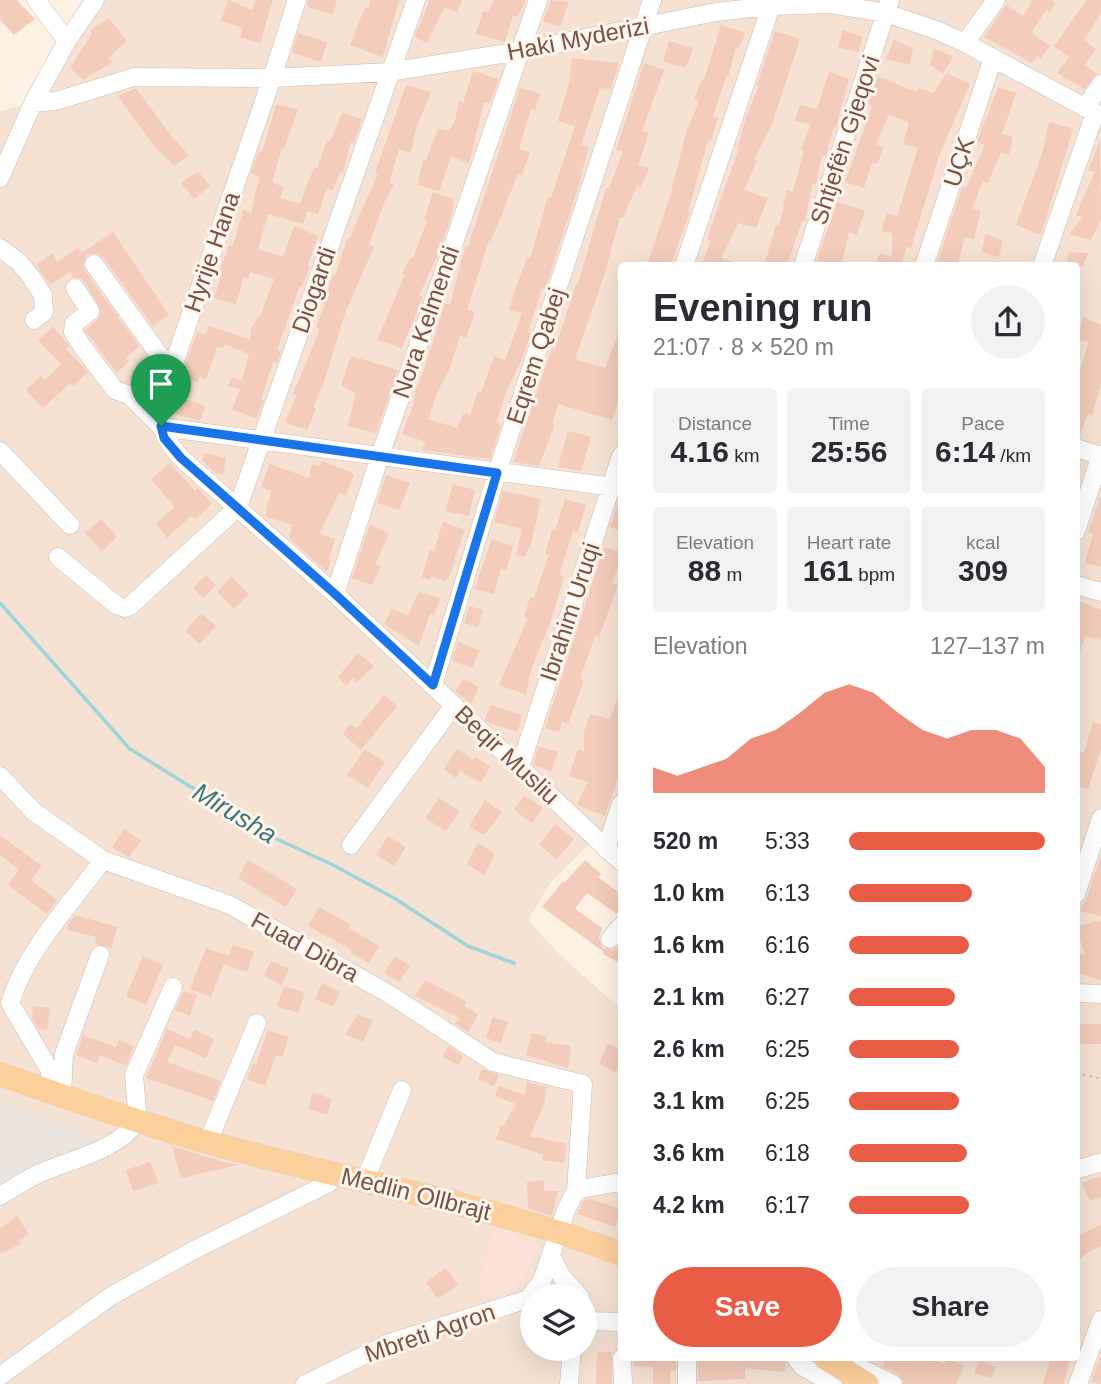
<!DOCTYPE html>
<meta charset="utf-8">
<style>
body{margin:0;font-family:Helvetica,sans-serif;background:#f2f2f3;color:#2b2b33;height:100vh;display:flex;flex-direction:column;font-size:26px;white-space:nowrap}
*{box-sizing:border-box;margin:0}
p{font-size:23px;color:#7c7c81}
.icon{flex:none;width:38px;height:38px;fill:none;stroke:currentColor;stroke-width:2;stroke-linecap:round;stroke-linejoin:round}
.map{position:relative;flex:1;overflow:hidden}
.drawer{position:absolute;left:618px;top:262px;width:462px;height:1099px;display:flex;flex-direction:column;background:#fff;border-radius:7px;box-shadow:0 7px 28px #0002}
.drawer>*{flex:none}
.tools{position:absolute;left:520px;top:1284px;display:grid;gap:14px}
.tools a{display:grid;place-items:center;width:77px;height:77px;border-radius:50%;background:#fff;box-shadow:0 7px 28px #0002;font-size:35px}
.pin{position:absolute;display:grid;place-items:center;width:60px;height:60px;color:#fff;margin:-72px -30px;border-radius:50% 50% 50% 0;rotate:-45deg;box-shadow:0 0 7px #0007}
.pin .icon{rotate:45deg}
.round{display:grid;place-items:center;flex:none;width:74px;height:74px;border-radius:37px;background:#f2f2f3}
.head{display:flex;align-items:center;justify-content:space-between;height:119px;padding:0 35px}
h1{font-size:38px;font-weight:800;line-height:52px}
.figures{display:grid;grid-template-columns:repeat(3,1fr);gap:10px;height:119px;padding:7px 35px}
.figures div{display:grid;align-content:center;border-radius:7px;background:#f2f2f3;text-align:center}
.figures b{font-size:30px;font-weight:800}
.figures small{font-size:19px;font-weight:400}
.figures p{font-size:19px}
.chart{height:196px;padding:14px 35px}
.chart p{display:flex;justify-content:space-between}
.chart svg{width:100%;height:126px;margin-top:7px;fill:#e95d47;opacity:.7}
.action{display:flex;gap:14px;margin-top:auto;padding:14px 35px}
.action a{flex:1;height:80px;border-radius:42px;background:#e95d47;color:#fff;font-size:28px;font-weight:800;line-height:80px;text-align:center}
.action a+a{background:#f2f2f3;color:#2b2b33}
ul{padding:0 35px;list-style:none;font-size:23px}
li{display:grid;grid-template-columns:112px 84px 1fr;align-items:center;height:52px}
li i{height:18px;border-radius:9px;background:#e95d47}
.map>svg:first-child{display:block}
.residential{fill:#f5e2d2;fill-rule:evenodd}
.commercial{fill:#fde0d8}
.industrial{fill:#ece4df}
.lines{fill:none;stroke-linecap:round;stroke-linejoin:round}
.stream{stroke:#9ed5d9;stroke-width:3.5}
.building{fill:#f3ccbb}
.minor-casing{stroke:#d1baad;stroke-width:19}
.major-casing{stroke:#d9cfcc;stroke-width:24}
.path{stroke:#d8b09e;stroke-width:2;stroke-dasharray:2 5;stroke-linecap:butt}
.minor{stroke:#fff;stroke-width:18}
.major{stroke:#fdd09b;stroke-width:23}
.route-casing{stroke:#fff;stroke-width:14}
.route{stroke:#1a73e8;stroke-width:9}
.labels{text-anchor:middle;stroke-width:6;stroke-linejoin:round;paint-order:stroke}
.street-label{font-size:24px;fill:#765549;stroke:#fff5eb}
.water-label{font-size:26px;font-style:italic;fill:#3c777c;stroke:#fff5eb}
</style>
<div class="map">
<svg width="1101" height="1384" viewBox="0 0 1101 1384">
<rect width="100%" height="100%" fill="#fdf1e4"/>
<path class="residential" d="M95 0H754L379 66 281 77 398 79 526 57 722 17 781 12 835 14 898 23 976 57 1101 122V1384H0V1080L204 1141 162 1120 0 1068V111L34 103 67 41ZM621 266H1076V1358H621V1009L561 956 528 920 550 883 594 839 621 862ZM532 1297H584V1349H532Z
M806 0H1101V111L964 34Z"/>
<path class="commercial" d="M493 1229 540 1245 510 1299 478 1290Z"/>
<path class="industrial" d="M0 1103 100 1139 36 1164 0 1190Z"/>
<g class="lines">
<path class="stream" d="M0 603 130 749 268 835 331 864 394 898 468 946 514 963"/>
</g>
<path class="building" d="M0 0H17L35 19 14 35 0 20Z
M228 0 252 10 256 0H273L260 43 240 37 243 28 221 21Z
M308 0H337L333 14 307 7Z
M371 0H399L383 57 350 45 365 7 368 8Z
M427 0H462L457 12 444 8 427 43 415 37 429 2Z
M494 0H526L517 17 513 15 505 42 476 34 483 11 488 12Z
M551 0 569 2 560 27 543 21Z
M1030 0H1053L1055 3 1050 12 1046 10 1031 33 1050 46 1040 59 1038 56 1032 63 984 37 1006 5 1023 16 1032 1Z
M1087 0H1101V13L1084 40 1096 49 1084 65 1097 74 1084 89 1057 73 1069 57 1054 46Z
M109 18 127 41 108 58 113 62 83 80 70 68 92 34 90 30Z
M721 25 745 33 739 48 736 47 728 77 726 76 713 116 718 118 711 141 708 140 688 212H690L689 215 670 266H661L648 262 670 196 686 133 699 101 694 99 702 80H704Z
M843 30 863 37 858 52 838 47Z
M775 31 800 39 772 124 754 160 757 161 744 190 768 198 756 228 738 223 721 258 739 264V266H701L711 241 707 239 739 148H737L747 115 759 86 757 85Z
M298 33 327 42 321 62 292 53Z
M894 40 913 48 910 65 886 59Z
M669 41 693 48 686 68 663 62Z
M934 49 953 56 943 74 930 65Z
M572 58 619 63 611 89 600 88 581 145 589 147 582 171 583 172 545 290 542 289 528 332 531 333 524 354 506 393 496 423 501 425 490 459 422 450 426 442 402 434 413 406 416 388 424 370 445 303 450 305 461 262 466 246 468 247 520 87 540 94 535 110 531 109 519 149 530 152 522 175 518 174 491 241 489 240 467 310 475 312 466 338 460 336 449 370 438 391 428 419 457 428 464 413 470 415 478 392 481 393 494 356 505 360 522 313 509 310 515 290 527 258 530 259 548 197 551 198 575 126 558 121 569 84Z
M644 63 664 70 642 131 649 133 638 165 649 168 641 188 637 186 623 218 620 217 604 276 575 359 605 368 621 327V398L619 397 612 420 558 404 552 423 555 424 539 466 513 462 552 348 555 349 576 284H578L606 188 609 189 623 151 616 150Z
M473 71 499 79 490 103 484 102 469 164 451 156 439 191 418 185 423 159 426 160 438 129 449 131 455 121 459 101 463 103Z
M829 72 849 79 836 128 834 127 826 156 822 155 816 185 812 184 805 222 802 221 787 266H764L776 225 779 226 787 190 793 192 804 150 801 149 811 124 795 121 800 105 817 109Z
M947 73 970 84 939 156 911 248 907 247 902 261 912 264V266H875L880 253 892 257V233L881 231 887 213 897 217 918 148 903 144 909 123 889 114 876 145 883 147 878 164 872 163 864 188 845 182 872 107 868 105 878 76 916 92 918 88 933 93Z
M406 85 431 92 416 129 411 153 399 149 389 183 394 185 384 203 369 245 374 247 345 313 324 382 313 408 316 409 307 430 285 422 297 395 293 394 320 329 316 327 325 304H322L333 276 335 277 347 239H349L378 174 375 173Z
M998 87 1016 93 1002 134 1013 137 1009 155 1001 152 988 183 983 181 972 209 981 211 974 239 965 237 957 266 937 263 962 187 966 188 985 145 977 142Z
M136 88 173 138 189 155 174 166 155 147 118 96Z
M276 105 298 109 284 149 282 148 272 182 284 187 280 198 300 204 314 167 317 168 327 141 330 142 342 113 362 119 354 143 351 142 343 173 340 172 333 190 327 188 318 214 307 211 303 224 268 214 258 249 283 257 294 226 318 236 308 265 310 266 302 286H300L277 350 281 351 277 363 273 362 261 399 264 400 257 418 232 410 240 389 228 386 232 377 242 381 249 354 224 344 223 348 217 347 206 379 199 377 198 382 181 377 197 332 205 335 209 326 251 340V329L258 317H260L274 279 250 272 248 279 244 277 236 304 214 298 223 270H220L229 245 233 246 243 210 251 213 259 177 251 173 259 151 262 152Z
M1049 122 1073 129 1041 235 1016 225 1042 154Z
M1100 140 1101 220 1091 240 1070 234 1082 217 1076 215 1095 171H1088Z
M198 171 210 186 194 199 181 183Z
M433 192 454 199 452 214 438 254 419 296 423 297 402 348 377 340 405 275 402 274 411 257 413 258 427 221 424 220Z
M837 202 865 210 857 235 849 232 841 266 817 260Z
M113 232 169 315 153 326 103 257 94 253 87 255 83 264 85 271 139 346 126 358 129 361 117 373 85 330 98 319 101 311 85 282 80 278 73 277 70 272 50 285 36 265 52 254 57 262 78 248 82 253Z
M985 234 1003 240 999 257 982 252Z
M1069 252 1088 253 1083 266H1066Z
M1083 317 1101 325V385L1092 415 1088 413 1079 437H1076V381L1089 342 1077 340Z
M53 327 69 346 66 349 88 372 73 386 70 383 43 408 26 390 41 376 45 380 61 364 38 341Z
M351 356 398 370 376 433 348 426 356 393 341 385Z
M180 397 205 406 200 421 175 414Z
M568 431 591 437 581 471 558 467Z
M204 453 226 458 223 474 216 473 202 461Z
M322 461 354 474 346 495 339 493 319 534 335 539 329 559 331 561 327 572 289 538 292 525 265 516 271 491 261 487 270 464 309 478 312 464 319 466Z
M170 463 195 491 198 488 212 504 195 519 191 516 167 538 156 523 175 507 151 479Z
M386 475 410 483 399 510 377 503Z
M453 484 475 490 469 516 445 511Z
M503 491 541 499 530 549H528L525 557 516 555 522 529 494 522Z
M1100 497H1101V567L1085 563 1093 534 1088 532Z
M565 499 586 505 578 532 573 531 559 575 564 577 550 623 532 667 526 695 499 685 528 618 524 617 530 597 534 598 549 555 545 554 552 530 555 531Z
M619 499H621V531L610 527Z
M101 519 117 537 102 551 85 533Z
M443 522 465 530 454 560 456 561 446 581 431 577V581L422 577 430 550 434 551Z
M370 524 389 534 375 564 381 566 372 585 352 578Z
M492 539 513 546 506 570 501 569 494 594 474 589Z
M604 547 621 552V559L612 583 618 585 599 637 595 636 580 679 584 680 568 724 562 722 559 732 545 728Z
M206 575 216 585 203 598 193 588Z
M231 577 249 594 234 609 217 592Z
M419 592 440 598 434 615 430 613 419 646 384 624 392 609 408 615Z
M1076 600 1101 610V640L1085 636 1079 655H1076Z
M469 606 483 610 478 627 464 623Z
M201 613 216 626 200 644 185 631Z
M458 642 480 650 472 668 452 661Z
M358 653 374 666 357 682 353 678 346 686 338 677Z
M464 679 479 687 471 704 455 691Z
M620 693 621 769 605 816 577 805 588 782 569 776 578 749 584 751V732L590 714 610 719Z
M384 695 397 706 361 750 343 734 350 724 357 728Z
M491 705 522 715 518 732 489 723 485 719Z
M1093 722 1101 725V749L1088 789 1076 785V758L1078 751 1084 753Z
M539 746 558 752 551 772 533 764Z
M365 749 385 762 368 788 347 775Z
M457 749 473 760 475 757 490 767 481 783 460 771 456 778 444 769Z
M524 795 543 808 532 823 514 810Z
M439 798 460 811 446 831 425 818Z
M485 800 502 812 484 835 469 826Z
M555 824 574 839 557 859 539 845Z
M124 829 141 841 129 857 112 847Z
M0 835 42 866 31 880 57 900 47 914 8 885 19 870 0 855Z
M388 836 406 847 394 866 376 855Z
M478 843 495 854 484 875 467 864Z
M1101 854V916L1079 911 1087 898Z
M248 860 297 889 286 907 238 878Z
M585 860 601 874 598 877 621 894V908L617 914 587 893 575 909 602 928 599 938 603 948 613 950 621 944V964L603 954 604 952 542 907 563 881 564 883Z
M319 907 351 925 349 928 379 946 369 963 351 953 352 950 308 926Z
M75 915 117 927 112 948 95 944 97 937 67 930 68 924Z
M1101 920V981L1076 972V953L1085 955 1076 927Z
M233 945 254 952 247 972 224 964 211 997 190 989 206 948 229 956Z
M143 956 163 965 146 1005 126 996Z
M395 956 410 966 399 982 384 973Z
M271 961 289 969 282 985 264 976Z
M425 980 466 1001 464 1006 478 1014 468 1032 455 1024 459 1018 415 996Z
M322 983 340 992 333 1007 315 999Z
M284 986 305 993 298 1013 277 1006Z
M184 991 197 995 190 1016 175 1010Z
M33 1006 50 1008 47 1030 38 1029 32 1017Z
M358 1014 373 1020 363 1042 345 1034Z
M493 1017 508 1022 500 1043 486 1038Z
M1076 1024H1101V1044H1076Z
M167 1029 190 1039 194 1030 214 1039 206 1058 175 1045 167 1062 221 1081 213 1101 146 1078Z
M268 1030 289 1037 282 1057 276 1055 265 1086 247 1079 253 1063 256 1064Z
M532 1033 547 1037 545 1042 571 1046 568 1068 526 1055Z
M83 1035 116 1047 119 1040 134 1046 126 1066 100 1055 97 1063 76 1055Z
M608 1044 621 1050V1060L616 1072 599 1064Z
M448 1046 463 1056 459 1065 443 1057Z
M482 1069 499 1075 494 1086 478 1079Z
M527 1082 547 1087 544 1104 530 1136 567 1144 564 1163 542 1160 543 1155 496 1139 501 1125 504 1126 516 1104 495 1096 499 1086 525 1095Z
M313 1092 332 1099 327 1115 308 1109Z
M172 1146 203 1156 238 1165 181 1178Z
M150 1162 159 1183 133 1191 126 1170Z
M1101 1176V1197L1090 1201 1082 1183Z
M544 1180V1191H558L552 1216 528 1208 527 1182Z
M591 1199 621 1209 615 1227 577 1214 584 1200Z
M17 1216 29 1234 19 1240 21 1244 0 1254V1228Z
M1101 1224V1246L1087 1253 1076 1263V1237Z
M446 1268 458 1285 438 1299 426 1282Z
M597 1352H612V1384H596Z
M1101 1354V1384L1091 1382Z
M633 1358H676V1371H670V1384H653V1367L634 1366Z
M698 1358H785V1372L745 1368V1379L698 1381Z
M885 1358H930L944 1364 948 1358 964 1366 956 1384H904L899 1374 883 1367Z
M1051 1358H1071L1063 1384H1043Z
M979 1360 996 1367 991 1378 974 1373Z"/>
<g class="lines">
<defs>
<path id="minor" d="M36 0 67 41
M297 0 272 78 160 404C161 431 164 438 181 458L335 594 621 862
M965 43 996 0
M33 103 56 101 134 77 272 78 389 72 520 51 716 12 771 6 830 4 886 13 936 30 965 43 1101 116
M1085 108 1101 84
M0 178 33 103 67 41 95 0
M0 248 19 262 31 277 43 295 44 312 34 320
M94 264 160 356 174 364
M684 266 773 0
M803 266 890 0
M924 266 993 58
M1042 266 1095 113
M75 288 90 311 74 324 73 332 82 346 115 390 129 395 161 427
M161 427 621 488
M1076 448 1101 456
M0 451 70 525
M1076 531 1101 455
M58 557 116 605 125 608 130 606 238 507 416 0
M1076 585 1101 592
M335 594 380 456 538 0
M433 685 497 473 652 0
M520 767 621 456
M0 776 34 812 103 860
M351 845 454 705
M606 849 621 804
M1076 894 1101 818
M610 939 621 926
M1076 993 1101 994
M54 1093 49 1069 10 1003C27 949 70 905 103 860L230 905 389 994 493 1062 583 1084 576 1190 566 1210 542 1281 528 1299 389 1343 305 1384
M62 1095 64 1054 100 955
M208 1142 257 1023
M1076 1170 1101 1162
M365 1180 402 1090
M576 1190 614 1183 621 1184
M0 1196C12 1189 25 1180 38 1174 71 1159 115 1152 138 1121L134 1075 173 987
M551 1256 562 1277 580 1297
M584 1325 588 1321 621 1322
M622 1358 623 1384
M687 1358V1384
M796 1358 802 1366 833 1384
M852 1364 893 1384
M0 1376 111 1296 194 1250 329 1183 331 1173
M569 1384 572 1349
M1078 1384 1101 1320"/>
<path id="major" d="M0 1074C68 1098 137 1122 207 1142 345 1180 487 1203 621 1254
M825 1358 867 1384"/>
</defs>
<use href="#minor" class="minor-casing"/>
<use href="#major" class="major-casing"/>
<path class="path" d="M1076 1073 1101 1079"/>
<use href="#minor" class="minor"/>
<use href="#major" class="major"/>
</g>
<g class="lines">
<defs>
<path id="route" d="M161 426 497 473 433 685 335 594 181 458 164 438Z"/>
</defs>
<use href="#route" class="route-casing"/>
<use href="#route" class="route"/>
</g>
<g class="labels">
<g class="street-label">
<text transform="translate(578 39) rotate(-11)" y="8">Haki Myderizi</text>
<text transform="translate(845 140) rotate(-72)" y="8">Shtjefën Gjeqovi</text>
<text transform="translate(959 162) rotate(-72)" y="8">UÇK</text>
<text transform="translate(212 252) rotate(-71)" y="8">Hyrije Hana</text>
<text transform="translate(314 290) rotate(-71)" y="8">Diogardi</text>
<text transform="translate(426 322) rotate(-71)" y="8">Nora Kelmendi</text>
<text transform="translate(536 356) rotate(-72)" y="8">Eqrem Qabej</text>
<text transform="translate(570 612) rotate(-72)" y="8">Ibrahim Uruqi</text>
<text transform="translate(507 755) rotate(43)" y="8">Beqir Musliu</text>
<text transform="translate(305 947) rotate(29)" y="8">Fuad Dibra</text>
<text transform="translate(416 1194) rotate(14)" y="8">Medlin Ollbrajt</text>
<text transform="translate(430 1333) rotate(-19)" y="8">Mbreti Agron</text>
</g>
<g class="water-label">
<text transform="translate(235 813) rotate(31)" y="9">Mirusha</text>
</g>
</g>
</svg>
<div class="tools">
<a><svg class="icon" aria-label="layers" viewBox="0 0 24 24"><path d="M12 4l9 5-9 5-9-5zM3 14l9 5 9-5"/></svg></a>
</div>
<div class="pin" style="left:161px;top:426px;background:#1e9e55"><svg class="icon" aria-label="arrive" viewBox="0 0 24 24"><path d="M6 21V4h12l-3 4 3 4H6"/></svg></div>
<section class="drawer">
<div class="head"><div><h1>Evening run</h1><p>21:07 · 8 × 520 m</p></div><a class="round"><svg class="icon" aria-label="share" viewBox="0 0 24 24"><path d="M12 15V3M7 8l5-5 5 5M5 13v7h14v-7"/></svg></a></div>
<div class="figures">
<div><p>Distance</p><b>4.16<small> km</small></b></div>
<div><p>Time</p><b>25:56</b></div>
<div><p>Pace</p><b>6:14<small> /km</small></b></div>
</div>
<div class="figures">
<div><p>Elevation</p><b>88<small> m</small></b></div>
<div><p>Heart rate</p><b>161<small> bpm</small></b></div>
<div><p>kcal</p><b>309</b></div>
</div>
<div class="chart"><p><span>Elevation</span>127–137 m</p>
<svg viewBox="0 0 160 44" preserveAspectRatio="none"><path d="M0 44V35L10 38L20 35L30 32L40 25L50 22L60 16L70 9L80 6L90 9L100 16L110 22L120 25L130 22L140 22L150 25L160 35V44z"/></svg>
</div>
<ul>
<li><b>520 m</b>5:33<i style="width:100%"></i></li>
<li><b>1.0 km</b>6:13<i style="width:63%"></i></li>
<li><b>1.6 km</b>6:16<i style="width:61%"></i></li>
<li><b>2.1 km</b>6:27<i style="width:54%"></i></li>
<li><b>2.6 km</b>6:25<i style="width:56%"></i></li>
<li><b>3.1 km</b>6:25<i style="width:56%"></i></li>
<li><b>3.6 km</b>6:18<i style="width:60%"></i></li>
<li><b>4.2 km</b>6:17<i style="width:61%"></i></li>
</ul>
<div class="action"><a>Save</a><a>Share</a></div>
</section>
</div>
